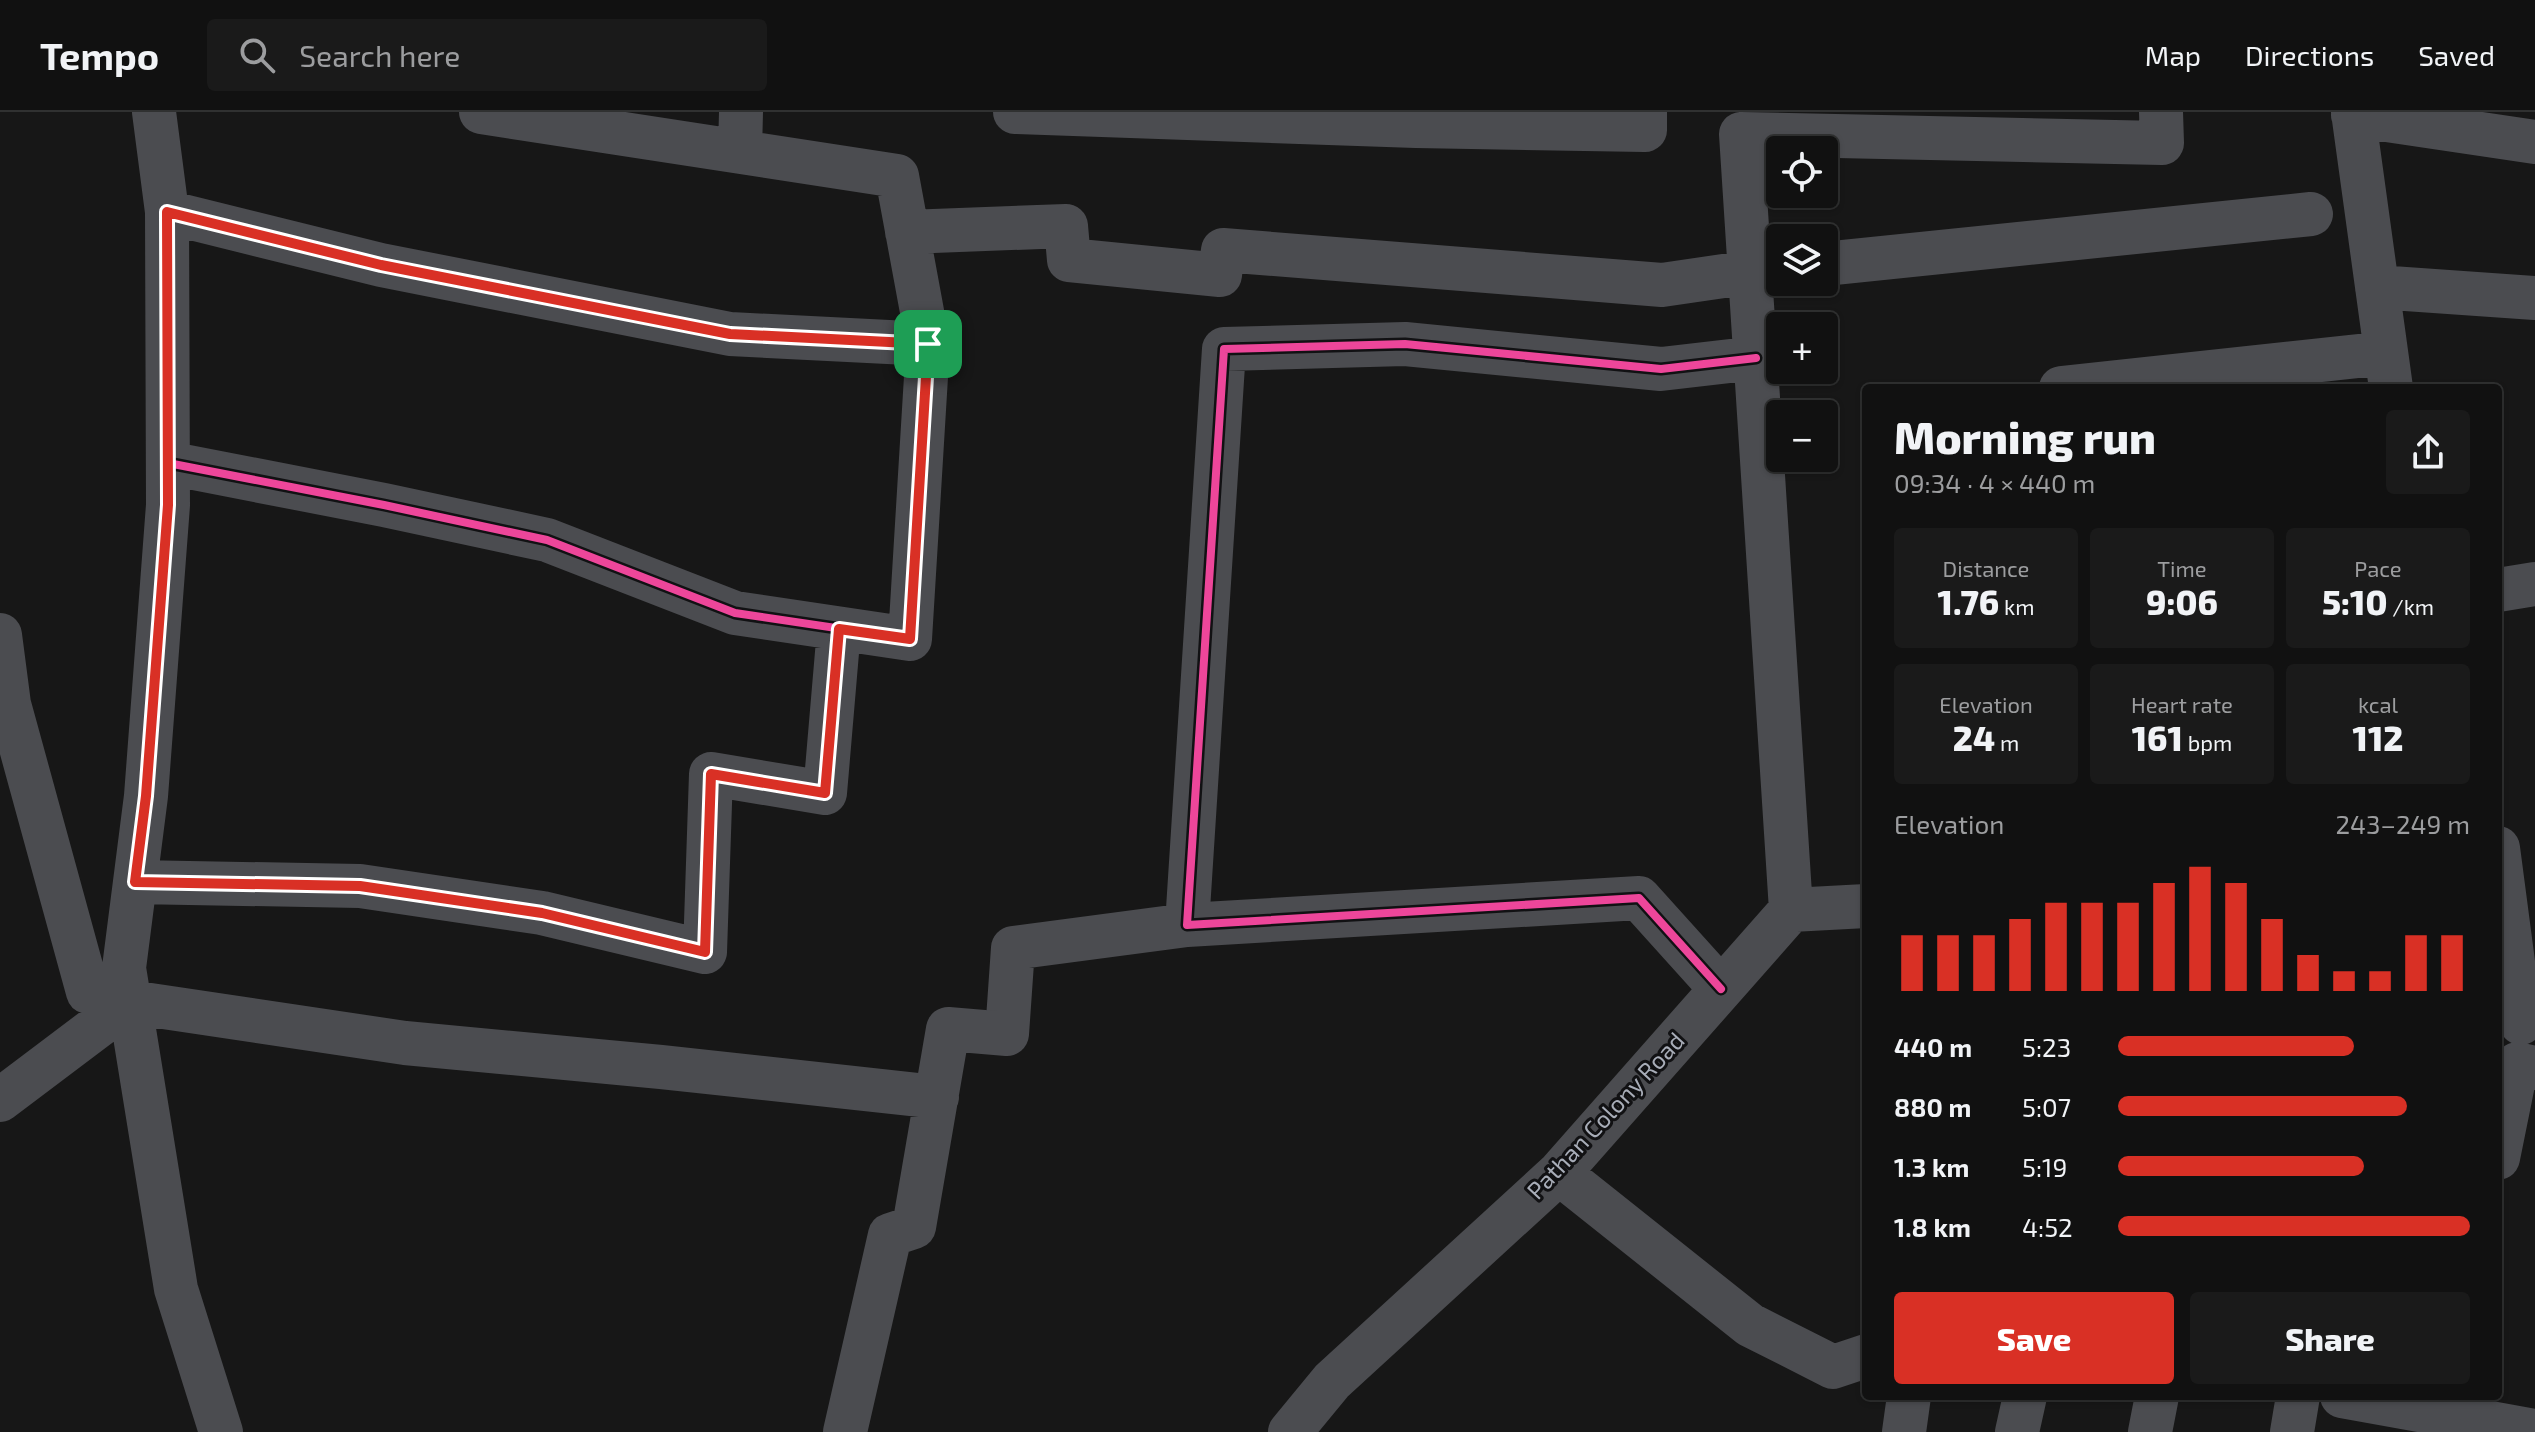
<!DOCTYPE html>
<meta charset="utf-8">
<style>
body{margin:0;font-family:"Exo 2",sans-serif;background:#1a1a1a;color:#f1f3f6;height:100vh;display:flex;flex-direction:column;font-size:30px;white-space:nowrap}
*{box-sizing:border-box;margin:0}
p{font-size:26px;color:#9c9d9f}
.icon{flex:none;width:44px;height:44px;fill:none;stroke:currentColor;stroke-width:2;stroke-linecap:round;stroke-linejoin:round}
.map{position:relative;flex:1;overflow:hidden}
.side{position:absolute;left:1862px;top:272px;width:640px;height:1016px;display:flex;flex-direction:column;background:#111;border-radius:8px;box-shadow:0 2px 6px #0004,0 0 0 2px #303131}
.side>*{flex:none}
.fabs{position:absolute;left:1766px;top:24px;display:grid;gap:16px}
.fabs a{display:grid;place-items:center;width:72px;height:72px;border-radius:8px;background:#111;box-shadow:0 2px 6px #0004,0 0 0 2px #303131;font-size:40px}
.pin{position:absolute;display:grid;place-items:center;width:68px;height:68px;color:#fff;margin:-34px;border-radius:16px;box-shadow:0 4px 12px #0006}
.round{display:grid;place-items:center;flex:none;width:84px;height:84px;border-radius:8px;background:#1a1a1a}
.overview{display:flex;align-items:center;justify-content:space-between;height:136px;padding:0 32px}
h1{font-size:44px;font-weight:800;line-height:60px}
.metrics{display:grid;grid-template-columns:repeat(3,1fr);gap:12px;height:136px;padding:8px 32px}
.metrics div{display:grid;align-content:center;border-radius:8px;background:#1a1a1a;text-align:center}
.metrics b{font-size:34px;font-weight:800}
.metrics small{font-size:22px;font-weight:400}
.metrics p{font-size:22px}
.chart{height:224px;padding:16px 32px}
.chart p{display:flex;justify-content:space-between}
.chart svg{width:100%;height:144px;margin-top:8px;stroke:#d93025;stroke-width:6}
.primary-button{display:flex;gap:16px;margin-top:auto;padding:16px 32px}
.primary-button a{flex:1;height:92px;border-radius:8px;background:#d93025;color:#fff;font-size:32px;font-weight:800;line-height:92px;text-align:center}
.primary-button a+a{background:#1a1a1a;color:#f1f3f6}
ul{padding:0 32px;list-style:none;font-size:26px}
li{display:grid;grid-template-columns:128px 96px 1fr;align-items:center;height:60px}
li i{height:20px;border-radius:10px;background:#d93025}
header{display:flex;align-items:center;gap:48px;box-sizing:border-box;height:112px;padding:0 40px;background:#111;border-bottom:2px solid #303131}
header strong{font-size:38px}
nav{display:flex;gap:44px;margin-inline-start:auto;font-size:28px}
.search{width:560px;height:72px;background:#1a1a1a;display:flex;align-items:center;gap:20px;box-sizing:border-box;padding:0 28px;border-radius:8px;color:#9c9d9f;font-size:30px}
.map>svg:first-child{display:block}
.lines{fill:none;stroke-linecap:round;stroke-linejoin:round}
.minor{stroke:#4b4c50;stroke-width:44}
.cycleway-casing{stroke:#111113;stroke-width:13}
.cycleway{stroke:#ed469a;stroke-width:8}
.route-casing{stroke:#fff;stroke-width:16}
.route{stroke:#d93025;stroke-width:10}
.labels{text-anchor:middle;stroke-width:6;stroke-linejoin:round;paint-order:stroke}
.street-label{font-size:24px;fill:#a8adb8;stroke:#111113}
</style>
<header>
<strong>Tempo</strong>
<div class="search"><svg class="icon" aria-label="search" viewBox="0 0 24 24"><circle cx="10" cy="10" r="6"/><path d="M15 15l6 6"/></svg>Search here</div>
<nav><a>Map</a><a>Directions</a><a>Saved</a></nav>
</header>
<div class="map">
<svg width="2535" height="1320" viewBox="0 0 2535 1320">
<rect width="100%" height="100%" fill="#171717"/>
<g class="lines">
<path class="minor" d="M154 0 167 100 168 393 146 684 124 856 176 1177 221 1320
M481 0 897 64 928 232
M1015 0 1416 14 1645 18V0
M2353 0 2391 276
M2353 3 2535 30
M740 40 741 0
M167 100 381 153 730 222 928 232 910 527 735 501 547 428 384 393 168 351
M907 120 1066 114 1069 148 1220 163 1223 138 1662 173 1778 156
M1824 152 2311 102
M2377 175 2535 186
M2061 276 2386 241
M2498 478 2535 472
M0 523 9 592 88 880 130 890 405 931 661 955 937 985
M2498 736 2521 911
M135 770 360 774 542 801 705 840 711 662 825 681 839 517
M1791 798 1741 22 2162 31 2161 0
M1721 877 1639 786 1187 813 1224 237 1405 232 1661 257 1756 246
M0 988 130 890
M2498 1046 2517 952 2535 956
M1559 1061 1750 1213 1833 1255 1866 1244
M2342 1284 2535 1319
M845 1320 890 1123 914 1115 948 917 1007 922 1013 836 1187 813
M1290 1320 1332 1269 1559 1061 1791 798 1866 794
M1904 1320 1909 1284
M2017 1320 2025 1284
M2150 1320 2157 1284
M2292 1320 2298 1284"/>
<defs>
<path id="cycleway" d="M167 100 381 153 730 222 928 232 910 527 735 501 547 428 384 393 168 351
M1721 877 1639 786 1187 813 1224 237 1405 232 1661 257 1756 246"/>
</defs>
<use href="#cycleway" class="cycleway-casing"/>
<use href="#cycleway" class="cycleway"/>
</g>
<g class="lines">
<defs>
<path id="route" d="M167 100 381 153 730 222 928 232 910 527 839 517 825 681 711 662 705 840 542 801 360 774 135 770 146 684 168 393Z"/>
</defs>
<use href="#route" class="route-casing"/>
<use href="#route" class="route"/>
</g>
<g class="labels">
<g class="street-label">
<text transform="translate(1606 1004) rotate(-47)" y="8">Pathan Colony Road</text>
</g>
</g>
</svg>
<div class="fabs">
<a><svg class="icon" aria-label="locate" viewBox="0 0 24 24"><circle cx="12" cy="12" r="6"/><path d="M12 2v4M12 18v4M2 12h4M18 12h4"/></svg></a>
<a><svg class="icon" aria-label="layers" viewBox="0 0 24 24"><path d="M12 4l9 5-9 5-9-5zM3 14l9 5 9-5"/></svg></a>
<a>+</a>
<a>−</a>
</div>
<div class="pin" style="left:928px;top:232px;background:#1e9e55"><svg class="icon" aria-label="arrive" viewBox="0 0 24 24"><path d="M6 21V4h12l-3 4 3 4H6"/></svg></div>
<section class="side">
<div class="overview"><div><h1>Morning run</h1><p>09:34 · 4 × 440 m</p></div><a class="round"><svg class="icon" aria-label="share" viewBox="0 0 24 24"><path d="M12 15V3M7 8l5-5 5 5M5 13v7h14v-7"/></svg></a></div>
<div class="metrics">
<div><p>Distance</p><b>1.76<small> km</small></b></div>
<div><p>Time</p><b>9:06</b></div>
<div><p>Pace</p><b>5:10<small> /km</small></b></div>
</div>
<div class="metrics">
<div><p>Elevation</p><b>24<small> m</small></b></div>
<div><p>Heart rate</p><b>161<small> bpm</small></b></div>
<div><p>kcal</p><b>112</b></div>
</div>
<div class="chart"><p><span>Elevation</span>243–249 m</p>
<svg viewBox="0 0 160 44" preserveAspectRatio="none"><path d="M5 44V27M15 44V27M25 44V27M35 44V22M45 44V17M55 44V17M65 44V17M75 44V11M85 44V6M95 44V11M105 44V22M115 44V33M125 44V38M135 44V38M145 44V27M155 44V27"/></svg>
</div>
<ul>
<li><b>440 m</b>5:23<i style="width:67%"></i></li>
<li><b>880 m</b>5:07<i style="width:82%"></i></li>
<li><b>1.3 km</b>5:19<i style="width:70%"></i></li>
<li><b>1.8 km</b>4:52<i style="width:100%"></i></li>
</ul>
<div class="primary-button"><a>Save</a><a>Share</a></div>
</section>
</div>
